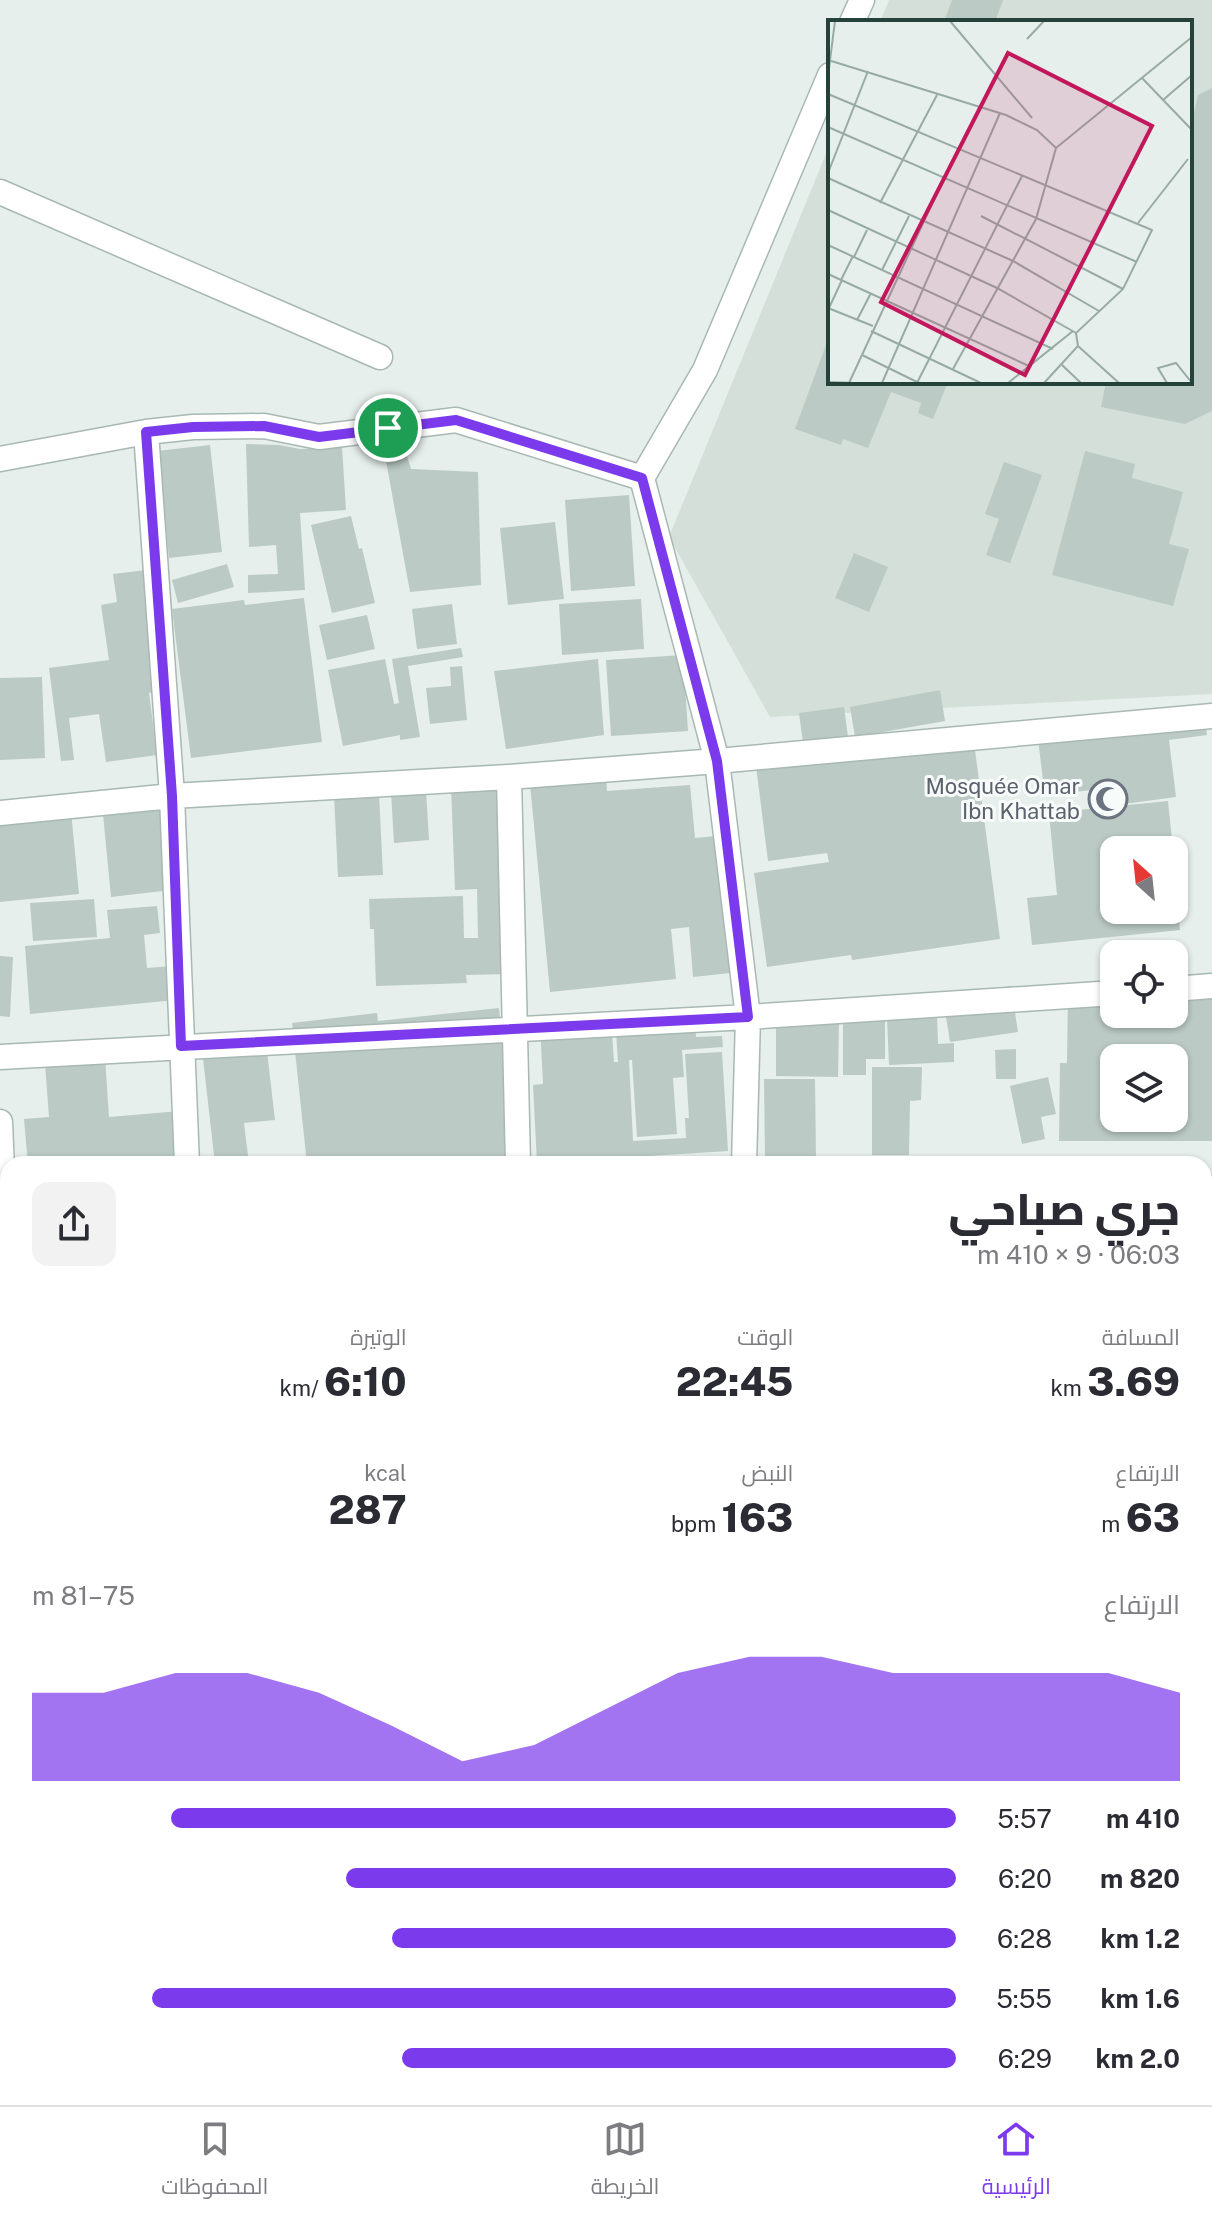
<!DOCTYPE html>
<html lang="ar">
<meta charset="utf-8">
<style>
body{margin:0;font-family:"Public Sans",Cairo,sans-serif;background:#f2f2f3;color:#2b2b33;direction:rtl;height:100vh;display:flex;flex-direction:column;font-size:30px;white-space:nowrap}
*{box-sizing:border-box;margin:0}
p{font-size:26px;color:#7c7c81}
.icon{flex:none;width:44px;height:44px;fill:none;stroke:currentColor;stroke-width:2;stroke-linecap:round;stroke-linejoin:round}
.map{position:relative;flex:1;overflow:hidden;direction:ltr}
.sheet{position:absolute;left:0px;top:1156px;width:1212px;height:950px;display:flex;flex-direction:column;background:#fff;border-radius:24px 24px 0 0;box-shadow:0 2px 6px #0004;direction:rtl}
.sheet>*{flex:none}
.needle{width:52px;rotate:333deg}
.buttons{position:absolute;left:1100px;top:836px;display:grid;gap:16px}
.buttons a{display:grid;place-items:center;width:88px;height:88px;border-radius:16px;background:#fff;box-shadow:0 2px 6px #0004;font-size:40px}
.pin{position:absolute;display:grid;place-items:center;width:68px;height:68px;color:#fff;margin:-34px;border:4px solid #fff;border-radius:50%;box-shadow:0 2px 8px #0007}
.round{display:grid;place-items:center;flex:none;width:84px;height:84px;border-radius:16px;background:#f2f2f3}
.summary{display:flex;align-items:center;justify-content:space-between;height:136px;padding:0 32px}
h1{font-size:44px;font-weight:800;line-height:60px}
.stats{display:grid;grid-template-columns:repeat(3,1fr);gap:12px;height:136px;padding:8px 32px}
.stats div{display:grid;align-content:center}
.stats b{font-size:40px;font-weight:800}
.stats small{font-size:22px;font-weight:400}
.stats p{font-size:22px}
.chart{height:224px;padding:16px 32px}
.chart p{display:flex;justify-content:space-between}
.chart svg{width:100%;height:144px;margin-top:8px;fill:#7c3aed;opacity:.7}
ul{padding:0 32px;list-style:none;font-size:26px}
li{display:grid;grid-template-columns:128px 96px 1fr;align-items:center;height:60px}
li i{height:20px;border-radius:10px;background:#7c3aed}
.dock{display:flex;justify-content:space-around;align-items:center;height:112px;border-top:2px solid #e1e1e2;background:#fff;font-size:22px;color:#7c7c81}
.dock a{display:grid;justify-items:center;gap:4px}
.dock .current{color:#7c3aed}
.map>svg:first-child{display:block}
.built{fill:#d4dfda}
.building{fill:#bbcac4;fill-rule:evenodd}
.lines{fill:none;stroke-linecap:round;stroke-linejoin:round}
.minor-casing{stroke:#a8b8b2;stroke-width:27}
.minor{stroke:#fff;stroke-width:24}
.route-casing{stroke:#fff;stroke-width:16}
.route{stroke:#7c3aed;stroke-width:10}
.labels{text-anchor:middle;stroke-width:6;stroke-linejoin:round;paint-order:stroke}
.worship-label{font-size:22px;fill:#5b616d;stroke:#f7fbf9;text-anchor:end}
.inset-road{fill:none;stroke:#98aaa4;stroke-width:2}
.view{fill:#c2185b;fill-opacity:0.15;stroke:#c2185b;stroke-width:4}
.inset-edge{fill:none;stroke:#24423a;stroke-width:4}
</style>
<div class="map">
<svg width="1212" height="2105" viewBox="0 0 1212 2105">
<rect width="100%" height="100%" fill="#e6efeb"/>
<path class="built" d="M889 0H1212V694L770 717 669 537 830 144V382H1190V22H880Z"/>
<path class="building" d="M952 0H1003L995 22H944Z
M1212 88V411L1185 424 1101 407 1106 382H1190V131L1198 95Z
M830 334V382H948L933 419 918 413 921 403 891 392 868 448 843 439 841 445 795 429Z
M246 444 279 445 300 449 342 447 346 510 300 513 305 590 248 593V575L278 574 276 545 249 547Z
M210 445 222 552 169 558 157 451Z
M1085 451 1135 464 1132 478 1183 492 1169 544 1189 549 1173 606 1052 575Z
M407 456 411 469 478 472 481 585 410 592 386 461Z
M1004 462 1042 475 1010 563 986 555 999 519 985 514Z
M629 495 635 586 571 591 565 500Z
M351 516 359 549 362 548 375 603 332 613 311 525Z
M555 522 564 599 508 605 500 528Z
M854 553 888 567 869 612 835 598Z
M227 564 234 587 178 603 172 580Z
M146 570 162 691 149 693 157 755 106 762 99 714 69 718 74 760 61 761 49 668 109 660 101 605 117 602 113 574Z
M304 598 322 742 191 758 172 609 244 600 245 605Z
M641 599 644 649 562 655 559 604Z
M452 604 457 644 417 649 412 609Z
M367 615 375 649 327 660 319 625Z
M461 648 463 657 408 666 420 737 400 740V735L343 746 328 670 385 659 394 704 399 703 392 659Z
M683 655 688 731 611 736 606 660Z
M598 659 604 735 506 749 494 671Z
M462 666 467 720 430 724 426 688 451 686 450 667Z
M42 677 45 758 0 760V678Z
M940 690 945 721 855 737 850 707Z
M844 707 850 752 973 735 1000 939 852 960 851 955 767 967 754 873 829 862 827 853 768 861 754 750 803 743 799 713Z
M1204 710 1207 735 1169 740 1176 797 1109 806 1106 788 1045 796 1037 731Z
M606 776 607 791 690 785 695 838 716 836 730 973 693 977 689 927 671 929 676 979 550 992 530 784Z
M500 785 508 974 466 975 467 983 376 986 374 929H370L369 899 463 896 464 938H478L477 889 455 890 451 787Z
M426 790 429 840 394 843 391 792Z
M379 793 383 875 338 877 334 795Z
M1168 801 1173 850H1114V910H1174V887H1176L1180 930 1032 945 1027 898 1057 895 1049 813Z
M162 808 171 890 111 897 103 814Z
M71 811 79 894 0 902V818Z
M94 899 97 937 33 941 30 903Z
M157 906 160 933 144 935 147 968 173 966 176 1000 30 1014 25 946 110 938 107 910Z
M0 956 13 957 10 1017 0 1016Z
M1190 974H1212V1141H1059L1060 1063H1067L1068 993 1114 987V1014H1174V988H1190ZM1114 1058H1174V1118H1114Z
M1011 986 1018 1032 950 1042 943 997Z
M499 1008 515 1158 464 1164H307L292 1023 377 1013 378 1021Z
M694 1011 696 1037 722 1036 723 1047 682 1050 684 1077 673 1078 677 1134 637 1137 632 1060H629L633 1141 686 1138 685 1118H689L685 1054 722 1052 728 1151 537 1163 533 1085 543 1084 540 1024 611 1019 614 1062H618L615 1018Z
M937 1015 938 1044 954 1043V1062L889 1065 887 1018Z
M843 1021H885V1059H866V1075H843Z
M776 1022H839L838 1077 776 1076Z
M265 1034 275 1120 244 1123 249 1164H215L201 1041Z
M1016 1049V1079H996L995 1050Z
M105 1058 109 1117 192 1110 197 1164H28L24 1119 49 1117 45 1064Z
M872 1067H922L921 1100 910 1101 909 1155H872Z
M1048 1077 1056 1114 1041 1117 1045 1139 1022 1144 1010 1086Z
M764 1079H815L816 1158 765 1159Z
M1212 1182V1272L1204 1273V1183Z
M1212 1273V1351L1204 1352V1275Z
M0 1335H2L6 1376H0Z
M8 1415V1613L0 1614V1416Z
M1212 1484V1597L1204 1598V1485Z
M1204 1636 1212 1637V1733L1204 1732Z
M0 1670H2L5 1718 8 1717V1775H0Z
M8 1781V1827L0 1828V1782Z
M1212 1833V1894H1204V1834Z
M8 1837V2027L0 2029V1838Z
M0 2071H8L10 2105H0Z
M78 2098H179V2105H78Z
M281 2098H331V2105H281Z
M368 2098H527L528 2105H368Z
M539 2098H563L564 2105H541Z
M641 2098H688L689 2105H623V2100Z
M753 2098H978V2105H753Z
M1013 2098H1096V2105H1013Z"/>
<g class="lines">
<defs>
<path id="minor" d="M852 22 862 0
M0 192 380 357
M146 432 172 796 187 1164
M0 459 146 432 193 427 264 426 319 437 456 420 642 478 705 370 830 75
M642 478 717 761 748 1017 744 1164
M509 777 518 1164
M0 813 172 796 509 777 717 761 1212 716
M1174 989 1212 986
M0 1057 748 1017 1114 993
M0 1122 8 1312
M1204 1188H1212
M1204 1403H1212
M0 1433 8 1432
M1204 1626 1212 1627
M0 1660 8 1659
M1204 1828 1212 1829
M0 1881 8 1880
M1204 2041 1212 2024
M0 2079H8
M23 2098V2105
M256 2098V2105
M515 2105V2098
M721 2105 722 2098
M1175 2105 1179 2098"/>
</defs>
<use href="#minor" class="minor-casing"/>
<use href="#minor" class="minor"/>
</g>
<g class="lines">
<defs>
<path id="route" d="M456 420 642 478 717 761 748 1017 181 1046 172 796 146 432 193 427 264 426 319 437Z"/>
</defs>
<use href="#route" class="route-casing"/>
<use href="#route" class="route"/>
</g>
<defs>
<symbol id="mosque-ring" viewBox="-11 -11 22 22"><circle r="9.5" fill="#f7fbf9" stroke="#6b7280" stroke-width="1.5"/><path d="M3.5-4.9A6 6 0 1 0 3.5 4.9A5 5 0 1 1 3.5-4.9Z" fill="#6b7280"/></symbol>
</defs>
<g fill-rule="evenodd">
<use href="#mosque-ring" x="1086" y="777" width="44" height="44"/>
</g>
<g class="labels">
<g class="worship-label">
<text x="1080" y="794">Mosquée Omar<tspan x="1080" dy="25">Ibn Khattab</tspan></text>
</g>
</g>
<g transform="translate(828 20)">
<rect width="364" height="364" fill="#e6efeb"/>
<path class="inset-road" d="M122 1 204 98M199 19 216 1M0 40 178 95 209 110 228 128 364 17M0 56 7 1M314 58 364 110M0 74 324 210 295 269 248 313 250 326 216 363M335 80 364 55M0 107 309 242M0 153 40 51M0 158 185 241 271 291M52 183 109 75M0 190 169 268 248 313M153 196 295 269M310 203 360 139M0 225 225 329M26 237 39 210M54 250 81 196M0 254 201 346M13 260 25 236M0 288 45 306M1 288 14 260M29 300 43 273M43 311 153 363M250 326 291 363M34 335 91 363M234 345 253 363M125 349 208 199 228 128M0 362 29 363M21 363 116 158M54 363 172 93M89 363 194 156M180 363 245 311M339 363 330 348 348 343 364 363"/>
<path class="view" d="M180 33 324 106 197 355 53 282Z"/>
<rect width="364" height="364" class="inset-edge"/>
</g>
</svg>
<div class="buttons">
<a><svg class="needle" viewBox="-14 -14 28 28"><path d="M0-13l5 13h-10z" fill="#e53935"/><path d="M0 13l5-13h-10z" fill="#7c7c81"/></svg></a>
<a><svg class="icon" aria-label="locate" viewBox="0 0 24 24"><circle cx="12" cy="12" r="6"/><path d="M12 2v4M12 18v4M2 12h4M18 12h4"/></svg></a>
<a><svg class="icon" aria-label="layers" viewBox="0 0 24 24"><path d="M12 4l9 5-9 5-9-5zM3 14l9 5 9-5"/></svg></a>
</div>
<div class="pin" style="left:388px;top:428px;background:#1e9e55"><svg class="icon" aria-label="arrive" viewBox="0 0 24 24"><path d="M6 21V4h12l-3 4 3 4H6"/></svg></div>
<section class="sheet">
<div class="summary"><div><h1>جري صباحي</h1><p>06:03 · 9 × 410 m</p></div><a class="round"><svg class="icon" aria-label="share" viewBox="0 0 24 24"><path d="M12 15V3M7 8l5-5 5 5M5 13v7h14v-7"/></svg></a></div>
<div class="stats">
<div><p>المسافة</p><b>3.69<small> km</small></b></div>
<div><p>الوقت</p><b>22:45</b></div>
<div><p>الوتيرة</p><b>6:10<small> /km</small></b></div>
</div>
<div class="stats">
<div><p>الارتفاع</p><b>63<small> m</small></b></div>
<div><p>النبض</p><b>163<small> bpm</small></b></div>
<div><p>kcal</p><b>287</b></div>
</div>
<div class="chart"><p><span>الارتفاع</span>75–81 m</p>
<svg viewBox="0 0 160 44" preserveAspectRatio="none"><path d="M0 44V17L10 17L20 11L30 11L40 17L50 27L60 38L70 33L80 22L90 11L100 6L110 6L120 11L130 11L140 11L150 11L160 17V44z"/></svg>
</div>
<ul>
<li><b>410 m</b>5:57<i style="width:85%"></i></li>
<li><b>820 m</b>6:20<i style="width:66%"></i></li>
<li><b>1.2 km</b>6:28<i style="width:61%"></i></li>
<li><b>1.6 km</b>5:55<i style="width:87%"></i></li>
<li><b>2.0 km</b>6:29<i style="width:60%"></i></li>
</ul>
</section>
</div>
<nav class="dock">
<a class="current"><svg class="icon" aria-label="home" viewBox="0 0 24 24"><path d="M3 11l9-7 9 7M6 9v11h12V9"/></svg>الرئيسية</a>
<a><svg class="icon" aria-label="map" viewBox="0 0 24 24"><path d="M3 6l6-2 6 2 6-2v14l-6 2-6-2-6 2zM9 4v14M15 6v14"/></svg>الخريطة</a>
<a><svg class="icon" aria-label="saved" viewBox="0 0 24 24"><path d="M7 4h10v16l-5-4-5 4z"/></svg>المحفوظات</a>
</nav>
